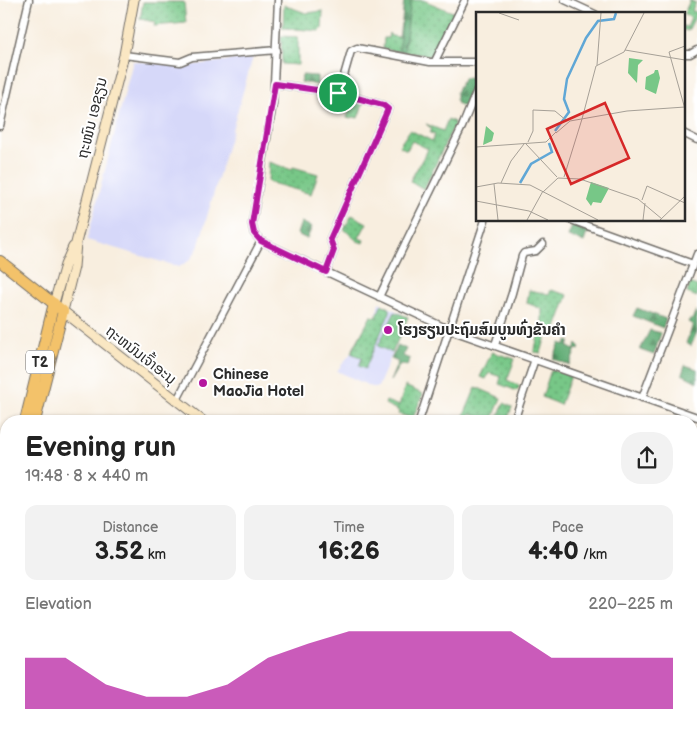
<!DOCTYPE html>
<meta charset="utf-8">
<style>
body{margin:0;font-family:"Balsamiq Sans","Noto Sans Lao",sans-serif;background:#f2f2f2;color:#222;height:100vh;display:flex;flex-direction:column;font-size:19px;white-space:nowrap}
*{box-sizing:border-box;margin:0}
p{font-size:16px;color:#767676}
.icon{flex:none;width:28px;height:28px;fill:none;stroke:currentColor;stroke-width:2;stroke-linecap:round;stroke-linejoin:round}
.map{position:relative;flex:1;overflow:hidden}
.side{position:absolute;left:0px;top:415px;width:698px;height:320px;display:flex;flex-direction:column;background:#fff;border-radius:20px 20px 0 0;box-shadow:0 1px 4px #0004}
.side>*{flex:none}
.pin{position:absolute;display:grid;place-items:center;width:42px;height:42px;color:#fff;margin:-21px;border:2px solid #fff;border-radius:50%;box-shadow:0 1px 5px #0007}
.round{display:grid;place-items:center;flex:none;width:52px;height:52px;border-radius:20px;background:#f2f2f2}
.headline{display:flex;align-items:center;justify-content:space-between;height:85px;padding:0 25px}
h1{font-size:28px;font-weight:800;line-height:38px}
.figures{display:grid;grid-template-columns:repeat(3,1fr);gap:8px;height:85px;padding:5px 25px}
.figures div{display:grid;align-content:center;border-radius:12px;background:#f2f2f2;text-align:center}
.figures b{font-size:25px;font-weight:800}
.figures small{font-size:14px;font-weight:400}
.figures p{font-size:14px}
.chart{height:140px;padding:10px 25px}
.chart p{display:flex;justify-content:space-between}
.chart svg{width:100%;height:90px;margin-top:5px;fill:#b5179e;opacity:.7}
.map>svg:first-child{display:block}
.built{fill:#d6d8f9}
.grass{fill:url(#grass-dots);stroke:#517959}
.forest{fill:url(#forest-firs);stroke:#466c50}
.water{fill:#60a7d6;stroke:#466980}
.lines{fill:none;stroke-linecap:round;stroke-linejoin:round}
.canal{stroke:#60a7d6;stroke-width:9}
.street-casing{stroke:#736f6a;stroke-width:9}
.secondary-casing{stroke:#736f6a;stroke-width:11}
.primary-casing{stroke:#736f6a;stroke-width:12}
.street{stroke:#fff;stroke-width:6}
.secondary{stroke:#fae7c3;stroke-width:9}
.primary{stroke:#f3c26a;stroke-width:10}
.route-casing{stroke:#fff;stroke-width:10}
.route{stroke:#b5179e;stroke-width:6}
.poi-dot{fill:#b5179e;stroke:#fff;stroke-width:2}
.labels{text-anchor:middle;stroke-width:4;stroke-linejoin:round;paint-order:stroke}
.shield{fill:#fff;stroke:#6b6b6b;stroke-width:1}
.shield-label{font-size:14px;font-weight:bold;fill:#2b2b2b}
.street-label{font-size:15px;fill:#2b2b2b;stroke:#fff}
.poi-label{font-size:15px;font-weight:bold;fill:#2b2b2b;stroke:#fff;text-anchor:start}
.inset-river{fill:none;stroke:#60a7d6;stroke-width:2.5}
.inset-road{fill:none;stroke:#a6a097;stroke-width:1}
.view{fill:#d62828;fill-opacity:0.15;stroke:#d62828;stroke-width:2.5}
.inset-edge{fill:none;stroke:#2b2b2b;stroke-width:2.5}
</style>
<div class="map">
<svg width="697" height="735" viewBox="0 0 697 735">
<defs>
<pattern id="grass-dots" width="8" height="8" patternUnits="userSpaceOnUse" patternTransform="scale(1.25)"><rect width="8" height="8" fill="#77c787"/><path d="M2 2h.1M6 6h.1" fill="none" stroke="#62a26f" stroke-width="1.8" stroke-linecap="round"/></pattern>
<pattern id="forest-firs" width="22" height="20" patternUnits="userSpaceOnUse" patternTransform="scale(1.25)"><rect width="22" height="20" fill="#61ac74"/><path d="M5 1l3.5 6h-7zM16 11l3.5 6h-7z" fill="#508c5f"/></pattern>
</defs>
<rect width="100%" height="100%" fill="#fff"/>
<filter id="ink" filterUnits="userSpaceOnUse"><feTurbulence type="fractalNoise" baseFrequency=".02" numOctaves="2"/><feDisplacementMap in="SourceGraphic" scale="10" xChannelSelector="R" yChannelSelector="G"/><feConvolveMatrix kernelMatrix="1 2 1 2 8 2 1 2 1" color-interpolation-filters="sRGB"/></filter>
<filter id="wash" filterUnits="userSpaceOnUse"><feTurbulence type="fractalNoise" baseFrequency=".0096" numOctaves="4" result="noise"/><feDisplacementMap in="SourceGraphic" scale="20" xChannelSelector="R" yChannelSelector="G"/><feGaussianBlur stdDeviation="1.12" result="paint"/><feColorMatrix in="noise" values="0 0 0 0 0 0 0 0 0 0 0 0 0 0 0 0 0 1.4 0 .05"/><feComposite in="paint" operator="in"/></filter>
<g filter="url(#wash)">
<rect width="100%" height="100%" fill="#f8eedf"/>
<path class="built" d="M253 57 198 248 190 260 179 267 87 240 133 61 187 66Z
M379 302 408 317 378 387H372L337 371 351 353 371 316 376 317Z
M697 623V728L688 735H615L619 729H691V631Z"/>
<path class="grass" d="M411 0H423L455 13 432 56 404 52Z
M690 0 696 3 692 10 697 13 688 31 683 30V26L687 27 691 18 684 14Z
M143 2H184L186 23 154 26 155 22 140 19Z
M284 5 306 13 323 11 322 29 319 31 283 28Z
M401 23H403L399 50 401 52 383 49 384 38H388L389 33 391 36 399 37Z
M281 36 298 37V65L282 64Z
M352 100 363 104 358 118 353 117 351 119 347 118Z
M448 119 454 122V125L424 189 410 181 428 149 412 141 407 150 399 146 410 130 432 141 435 135 430 133 432 129 426 124 443 131Z
M269 162 292 170 293 167 318 174 311 194 268 182Z
M352 215 367 223 359 238 364 240 363 243 357 241 344 229Z
M690 283 697 286V297L687 293Z
M529 290 549 294 551 290 568 295 555 331 548 329 541 353 534 352 542 321V309L527 303Z
M382 304 390 309V312L365 369 359 366 362 358 351 353 371 316 376 317Z
M395 312 408 317 392 353 378 346Z
M492 352 515 359 507 380 520 386 517 391 499 384 501 377 489 373 486 379 480 377Z
M551 370 571 376 560 405 542 397Z
M405 386 423 394 413 418 398 414 399 411 385 404 386 401 399 406Z
M476 387 501 398 492 421 470 414 467 421 462 420Z
M504 403 512 407 507 421H496Z
M695 568 697 584 691 592V575Z
M542 729H555L562 734 572 729H584L579 735H548Z"/>
<path class="forest" d="M404 0H411L404 52 399 50Z
M302 75 317 76V85L301 82Z
M464 78H470L471 87 464 106H460L456 102V92Z
M301 222 312 227 307 239 297 234Z
M573 224 591 231 590 234 587 233 584 242 568 236Z
M637 308 666 319 663 328 633 316Z
M696 310 697 332 691 346 686 343 693 325 688 322 689 320H692Z
M650 330 661 333 654 355 640 350Z
M567 340 570 341 568 347 574 350 577 344 580 347 579 350 576 349 570 365 553 359 560 343 565 345Z
M398 345 406 349 403 356 410 359 407 366 400 364 390 381 398 362 391 359Z
M685 365 697 369V382L682 374Z
M0 569 6 582V623L0 622Z
M0 687 6 692V706L0 709Z"/>
<path class="water" d="M0 623H6V678L0 671Z"/>
<g class="lines">
<path class="canal" d="M0 544 6 555
M103 729 108 735"/>
</g>
</g>
<g filter="url(#ink)">
<g class="lines">
<defs>
<path id="street" d="M278 0 273 104 252 224 254 233 261 241 450 330 697 417
M565 0 595 14
M683 54H690L697 50
M124 55 180 62 192 57 277 50
M435 61 465 0
M275 84 339 93 383 105 388 109 330 239 334 250 326 272
M339 93 351 51 357 48 430 62H477
M0 126 29 0
M683 133 697 140
M571 220 693 264
M379 297 462 127 477 90
M495 345 512 293 522 256 524 253 536 251 543 244
M642 398 697 254
M177 400 261 241
M419 421 485 220
M514 421 535 359
M0 439 6 445
M691 459 697 447
M360 729 371 735
M386 735 389 729"/>
<path id="secondary" d="M134 0 124 55 76 243 74 267 63 311 203 421
M54 303 65 265 73 247
M0 486 6 484
M691 609 697 601
M530 729 536 735
M586 735 592 730
M603 735 607 729"/>
<path id="primary" d="M0 261 63 311 35 421
M25 421 54 303
M124 729 127 735"/>
</defs>
<use href="#street" class="street-casing"/>
<use href="#secondary" class="secondary-casing"/>
<use href="#primary" class="primary-casing"/>
<use href="#street" class="street"/>
<use href="#secondary" class="secondary"/>
<use href="#primary" class="primary"/>
</g>
</g>
<g class="lines" filter="url(#ink)">
<defs>
<path id="route" d="M275 84 338 93 383 105 388 109 330 239 334 250 326 272 261 241 254 233 252 224Z"/>
</defs>
<use href="#route" class="route-casing"/>
<use href="#route" class="route"/>
</g>
<g class="poi-dot">
<circle cx="388" cy="330" r="5"/>
<circle cx="203" cy="383" r="5"/>
</g>
<g class="labels">
<rect class="shield" x="26" y="350.5" width="28" height="23" rx="4"/>
<g class="shield-label">
<text x="40" y="367">T2</text>
</g>
<g class="street-label">
<text transform="translate(92 118) rotate(-76)" y="5">ຖະໜົນ ເອຊຽນ</text>
<text transform="translate(141 355) rotate(38)" y="5">ຖະຫນົນເຈົ້າອະນຸ</text>
</g>
<g class="poi-label">
<text x="398" y="335">ໂຮງຮຽນປະຖົມສົມບູນທົ່ງຂັນຄຳ</text>
<text x="213" y="379">Chinese<tspan x="213" dy="17">MaoJia Hotel</tspan></text>
</g>
</g>
<g transform="translate(476 12)">
<rect width="209" height="209" fill="#f8eedf"/>
<path d="M10 114 18 121 16 129 7 133Z" fill="#77c787"/>
<path d="M153 46 167 48 162 53 161 71 152 61ZM179 58H182L184 66 180 82 169 77 170 65 178 61Z" fill="#77c787"/>
<path d="M115 170 133 176 125 191 117 190 115 194 110 187Z" fill="#77c787"/>
<path class="inset-river" d="M79 119 93 100 88 87 91 67 110 26 122 9 138 7 140 1M44 171 55 152 76 140 73 131"/>
<path class="inset-road" d="M23 1 43 8M209 34 193 40 209 97M149 38 209 48M121 53 125 1M106 107 120 54 148 40 168 1M80 121 94 109 151 99 209 95M52 130 57 119V98L79 99 91 109M50 132 81 165M0 135 70 130 80 120M88 165 106 107M25 171 35 149 48 132M18 172 22 208M0 175 22 171 54 173 122 208M67 180 82 166 104 167 162 187 186 207M166 188 171 174 209 191M0 189 53 199 72 208M51 208 67 179M167 208 169 191M184 208 209 184"/>
<path class="view" d="M129 91 153 146 95 172 71 117Z"/>
<rect width="209" height="209" class="inset-edge"/>
</g>
</svg>
<div class="pin" style="left:338px;top:93px;background:#1e9e55"><svg class="icon" aria-label="arrive" viewBox="0 0 24 24"><path d="M6 21V4h12l-3 4 3 4H6"/></svg></div>
<section class="side">
<div class="headline"><div><h1>Evening run</h1><p>19:48 · 8 × 440 m</p></div><a class="round"><svg class="icon" aria-label="share" viewBox="0 0 24 24"><path d="M12 15V3M7 8l5-5 5 5M5 13v7h14v-7"/></svg></a></div>
<div class="figures">
<div><p>Distance</p><b>3.52<small> km</small></b></div>
<div><p>Time</p><b>16:26</b></div>
<div><p>Pace</p><b>4:40<small> /km</small></b></div>
</div>
<div class="chart"><p><span>Elevation</span>220–225 m</p>
<svg viewBox="0 0 160 44" preserveAspectRatio="none"><path d="M0 44V19L10 19L20 32L30 38L40 38L50 32L60 19L70 12L80 6L90 6L100 6L110 6L120 6L130 19L140 19L150 19L160 19V44z"/></svg>
</div>
</section>
</div>
